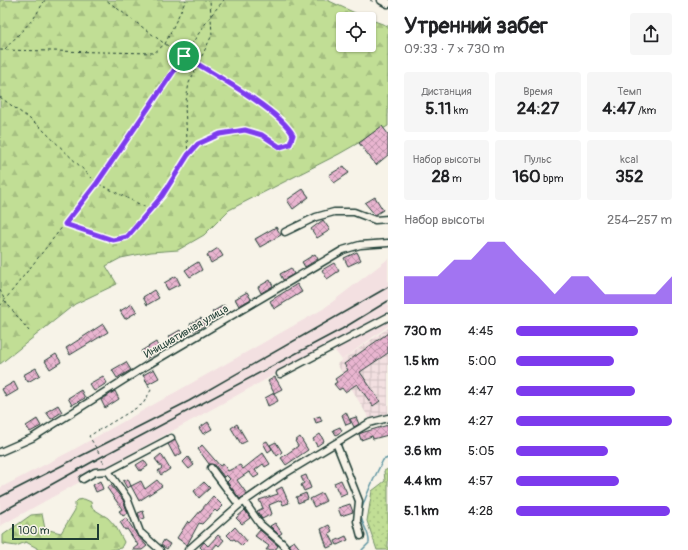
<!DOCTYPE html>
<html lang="ru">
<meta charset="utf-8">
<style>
body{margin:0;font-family:Pangolin,sans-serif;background:#f6f6f6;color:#202124;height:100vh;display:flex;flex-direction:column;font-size:15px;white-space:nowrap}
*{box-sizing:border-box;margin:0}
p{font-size:13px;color:#757577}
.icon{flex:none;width:22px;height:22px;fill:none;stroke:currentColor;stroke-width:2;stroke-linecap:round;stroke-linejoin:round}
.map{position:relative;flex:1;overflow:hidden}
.drawer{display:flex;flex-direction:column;background:#fff;width:300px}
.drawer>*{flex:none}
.tools{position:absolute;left:336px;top:12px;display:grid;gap:8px}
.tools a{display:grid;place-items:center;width:40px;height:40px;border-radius:4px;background:#fff;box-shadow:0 1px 3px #0004;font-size:20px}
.scale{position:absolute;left:12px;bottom:10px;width:87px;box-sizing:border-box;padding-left:4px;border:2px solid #1f3d34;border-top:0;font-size:11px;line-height:14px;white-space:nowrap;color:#1f3d34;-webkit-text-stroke:3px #f7f3e8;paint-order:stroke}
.pin{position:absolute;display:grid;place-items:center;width:34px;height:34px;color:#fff;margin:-17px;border:2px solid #fff;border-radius:50%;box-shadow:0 1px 4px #0007}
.round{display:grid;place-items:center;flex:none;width:42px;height:42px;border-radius:4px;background:#f6f6f6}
.summary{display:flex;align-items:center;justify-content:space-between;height:68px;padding:0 16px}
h1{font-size:22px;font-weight:700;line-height:30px}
.metrics{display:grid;grid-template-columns:repeat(3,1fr);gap:6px;height:68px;padding:4px 16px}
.metrics div{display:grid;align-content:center;border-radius:4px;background:#f6f6f6;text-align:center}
.metrics b{font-size:17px;font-weight:700}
.metrics small{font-size:11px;font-weight:400}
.metrics p{font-size:11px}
.chart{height:112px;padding:8px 16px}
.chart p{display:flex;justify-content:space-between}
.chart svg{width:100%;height:72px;margin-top:4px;fill:#7c3aed;opacity:.7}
ul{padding:0 16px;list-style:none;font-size:13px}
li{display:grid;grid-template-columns:64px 48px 1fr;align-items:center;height:30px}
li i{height:10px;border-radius:5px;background:#7c3aed}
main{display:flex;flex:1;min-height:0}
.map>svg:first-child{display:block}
.built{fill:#f3e0e1}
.industrial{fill:url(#industrial-grid)}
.forest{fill:url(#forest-firs);stroke:#708e64}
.garden{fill:url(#garden-dots);stroke:#708e64}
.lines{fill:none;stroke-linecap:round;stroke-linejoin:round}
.stream{stroke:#5f95a2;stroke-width:1.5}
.building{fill:url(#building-cross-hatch);stroke:#1f3d34}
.minor-casing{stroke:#1f3d34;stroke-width:9}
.major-casing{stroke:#1f3d34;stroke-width:11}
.path{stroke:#1f3d34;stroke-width:1;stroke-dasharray:3 3;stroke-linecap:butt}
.minor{stroke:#f7f3e8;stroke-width:6}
.major{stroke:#f7f3e8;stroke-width:8}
.rail{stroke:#1f3d34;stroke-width:1.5}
.route-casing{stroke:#fff;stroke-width:8}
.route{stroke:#7c3aed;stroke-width:5}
.labels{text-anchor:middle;stroke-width:3;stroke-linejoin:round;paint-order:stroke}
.street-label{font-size:11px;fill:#1f3d34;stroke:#f7f3e8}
</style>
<main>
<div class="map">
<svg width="388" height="550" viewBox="0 0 388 550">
<defs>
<pattern id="industrial-grid" width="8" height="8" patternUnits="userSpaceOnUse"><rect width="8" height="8" fill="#f3e0e1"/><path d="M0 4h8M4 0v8" fill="none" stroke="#d0c1c2"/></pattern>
<pattern id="forest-firs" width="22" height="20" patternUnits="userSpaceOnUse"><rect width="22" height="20" fill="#c1de95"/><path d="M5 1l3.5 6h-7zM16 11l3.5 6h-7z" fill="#a5bf81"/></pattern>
<pattern id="garden-dots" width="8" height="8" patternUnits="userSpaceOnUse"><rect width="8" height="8" fill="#c1de95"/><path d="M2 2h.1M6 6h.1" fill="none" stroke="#a5bf81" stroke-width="1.8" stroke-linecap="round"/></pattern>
<pattern id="building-cross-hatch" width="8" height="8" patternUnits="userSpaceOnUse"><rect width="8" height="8" fill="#e9b5d0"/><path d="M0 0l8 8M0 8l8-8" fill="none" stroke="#bc94aa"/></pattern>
</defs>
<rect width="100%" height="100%" fill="#f7f3e8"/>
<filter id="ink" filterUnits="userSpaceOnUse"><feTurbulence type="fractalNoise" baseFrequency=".025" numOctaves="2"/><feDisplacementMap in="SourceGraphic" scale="8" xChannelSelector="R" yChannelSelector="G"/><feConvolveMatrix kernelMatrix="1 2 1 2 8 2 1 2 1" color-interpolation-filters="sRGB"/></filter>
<g filter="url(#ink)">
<path class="built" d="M388 259V326L342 360 330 344 0 526V488L71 451 323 309Z"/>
<path class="industrial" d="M388 328V414L370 420 337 364Z"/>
<path class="forest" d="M0 0H327L368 19H343V45H369V19L388 26V126L339 154 229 210 204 235 178 250 151 252 121 258 106 266 117 284 75 304 0 364Z
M84 499 91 502 92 508 108 518 116 527 124 542 121 548 110 550H37V548L26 542 16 546 3 544V535L31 515 42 514 45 529 61 533 75 510V503L78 500Z"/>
<path class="garden" d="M388 469V550H377L367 521 372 491 385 481 384 471Z"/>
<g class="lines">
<path class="stream" d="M362 550 369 543C370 533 362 525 361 516 360 506 378 470 383 460L388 458"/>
</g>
<path class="building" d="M382 126 388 134V155L376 165 359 143Z
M344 166 349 173 334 183 329 175Z
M303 189 309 197 293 209 287 200Z
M375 197 383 210 375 215 365 203Z
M323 220 330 230 317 238 311 229Z
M276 227 281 235 260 247 255 239Z
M218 248 223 256 211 263 207 255Z
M357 252 361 260 348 266 344 258Z
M315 254 318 259 305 267 302 262Z
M198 262 202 270 190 277 185 270Z
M334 263 339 271 327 279 322 270Z
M291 268 294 274 283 280 280 274Z
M176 276 180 284 168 290 164 283Z
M270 280 273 286 261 293 258 287Z
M297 284 302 292 274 309 270 301Z
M154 290 159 298 147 305 143 297Z
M247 292 251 299 239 306 235 299Z
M132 304 137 312 125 319 120 311Z
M224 305 228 312 217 319 212 312Z
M201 318 205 325 194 331 190 324Z
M103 324 108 332 70 355 66 348Z
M180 330 184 337 173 344 168 337Z
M388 333V353L360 372 380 401 373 406 357 384 345 392 342 388 339 390 334 384 337 382 335 379 348 370 344 364Z
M156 342 160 350 146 359 141 351Z
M56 354 61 362 50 369 45 361Z
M126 362 131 370 117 378 112 370Z
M36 368 40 375 28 382 23 375Z
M154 369 159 378 148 384 143 375Z
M103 376 107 383 94 391 89 384Z
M275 377 282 389 274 393 268 381Z
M14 382 18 390 6 397 2 389Z
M81 390 85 398 72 405 68 398Z
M115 391 119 399 105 408 101 400Z
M274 393 278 401 268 406 265 398Z
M58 405 62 412 51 419 46 412Z
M346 412 351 423 346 425 342 415Z
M320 416 322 421 316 423 314 418Z
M356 417 359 424 354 427 350 419Z
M37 419 41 426 30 432 26 426Z
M208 422 212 429 203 434 199 428Z
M237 424 247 441 241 444 231 428Z
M388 425V435L373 439 372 436 361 440 359 434 361 433Z
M340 427 342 431 336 435 333 430Z
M320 434 324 441 317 446 313 439Z
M300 437 308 450 286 465 281 458 298 446 295 441Z
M175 439 182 453 175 457 168 444Z
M267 441 272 449 268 452 263 443Z
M276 442 282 452 277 456 270 445Z
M202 445 220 466 223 464 228 471 240 465 243 469 263 453 270 464 265 467 263 464 255 470 259 475 254 478 249 472 237 480 247 494 240 499 227 482 230 479 226 475 224 477 215 465 209 464 198 449Z
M161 454 170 469 161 475 158 471 162 468 155 459Z
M188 457 194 465 189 469 183 462Z
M144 460 148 466 140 471 136 465Z
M306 475 311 488 304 491 301 485 304 483 301 477Z
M128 479 131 486 127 488 123 481Z
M157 480 162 486 139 501 131 486 141 481 145 489Z
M341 480 347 493 340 496 334 483Z
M100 481 103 489 96 492 93 485Z
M204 482 210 488 199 498 194 491Z
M111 485 123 500 128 513 123 516 119 511 122 509 107 488Z
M282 487 289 503 283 505 281 500 269 505 272 514 262 519 257 511 263 508 259 500 278 494 276 490Z
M306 493 308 499 298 503 296 497Z
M322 493 326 501 314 507 310 499Z
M213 496 223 506 217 512 215 510 202 524 199 523 187 545 177 538 188 521 190 523Z
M350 504 353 512 341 516 338 508Z
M245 510 250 518 242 524 236 518Z
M143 511 145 518 140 520 138 513Z
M126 518 137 535 147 546 142 550H132L138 545 127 529 125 530 120 522Z
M275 523 282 533 279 535 270 526Z
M329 525 332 531 329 533 335 545 327 548 321 529Z
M235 527 247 541 242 546 234 539 232 540 227 535Z
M260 530 278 546 275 550H266L269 546 255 536Z
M218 535 224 540 219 546 217 544 212 550H203L200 547 204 542 208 546Z
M346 536 348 540 337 545 335 541Z
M164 540 170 544 167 549 161 545Z
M294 541 301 550H292L289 544Z"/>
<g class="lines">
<defs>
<path id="minor" d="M285 232 316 217 334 212H354L375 220 388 219
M280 374 388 317
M336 443 359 501 357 521 361 536
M0 452 32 438 146 366 343 250 360 245 388 243
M211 468 239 505
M108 471 127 498 140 532 160 550
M83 479 95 472 108 471 171 438
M244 501 260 524 282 543 288 550
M188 550 239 505 281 476 369 423 388 418"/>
<path id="major" d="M382 0 388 3"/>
</defs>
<use href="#minor" class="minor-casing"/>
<use href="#major" class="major-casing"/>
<path class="path" d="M370 0 376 3
M5 49 34 18 45 0
M0 50 154 53 165 44 186 0
M0 97 38 125 97 183 149 209 162 196 188 155 198 144 220 134 245 130 262 135 279 147 290 144 293 135 288 125 269 110 165 44 106 0
M188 155 185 107 189 83 212 35 210 0
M66 225 113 240 127 237 149 210
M0 290 5 301 29 331
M0 306 97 183 212 14 224 0
M99 453 89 436 143 404 151 390 143 375
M102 460 105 465"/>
<use href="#minor" class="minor"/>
<use href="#major" class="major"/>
<path class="rail" d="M0 497 189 401 388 287
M0 513 103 456 342 329 388 301"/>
</g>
</g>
<g class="lines" filter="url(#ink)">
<defs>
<path id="route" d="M184 56C210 72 280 110 293 135L290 144 280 147 262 135 245 130 220 134 198 144 188 155 162 196 127 237 113 240 65 224 97 183Z"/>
</defs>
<use href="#route" class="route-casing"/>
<use href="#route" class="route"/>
</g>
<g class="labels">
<g class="street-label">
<text transform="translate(186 331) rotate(-30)" y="4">Инициативная улица</text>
</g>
</g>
</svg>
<div class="tools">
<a><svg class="icon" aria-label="locate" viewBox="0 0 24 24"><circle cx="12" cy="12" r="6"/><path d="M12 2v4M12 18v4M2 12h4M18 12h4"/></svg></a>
</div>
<div class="scale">100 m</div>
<div class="pin" style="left:184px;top:56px;background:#1e9e55"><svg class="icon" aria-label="arrive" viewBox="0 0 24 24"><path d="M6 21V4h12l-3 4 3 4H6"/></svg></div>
</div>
<section class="drawer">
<div class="summary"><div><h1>Утренний забег</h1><p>09:33 · 7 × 730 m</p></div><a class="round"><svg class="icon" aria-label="share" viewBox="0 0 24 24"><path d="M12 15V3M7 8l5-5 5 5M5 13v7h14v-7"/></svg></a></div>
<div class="metrics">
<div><p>Дистанция</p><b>5.11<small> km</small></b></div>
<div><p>Время</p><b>24:27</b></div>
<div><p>Темп</p><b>4:47<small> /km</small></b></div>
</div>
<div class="metrics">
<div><p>Набор высоты</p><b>28<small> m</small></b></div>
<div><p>Пульс</p><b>160<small> bpm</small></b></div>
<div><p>kcal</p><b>352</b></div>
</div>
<div class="chart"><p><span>Набор высоты</span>254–257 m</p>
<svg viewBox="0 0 160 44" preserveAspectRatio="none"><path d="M0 44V27L10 27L20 27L30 17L40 17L50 6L60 6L70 17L80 27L90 38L100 27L110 27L120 38L130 38L140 38L150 38L160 27V44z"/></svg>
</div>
<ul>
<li><b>730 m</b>4:45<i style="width:78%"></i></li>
<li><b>1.5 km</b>5:00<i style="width:63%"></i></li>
<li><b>2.2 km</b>4:47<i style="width:76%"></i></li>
<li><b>2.9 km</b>4:27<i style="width:100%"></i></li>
<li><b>3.6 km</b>5:05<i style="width:59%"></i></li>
<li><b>4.4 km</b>4:57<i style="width:66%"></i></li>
<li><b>5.1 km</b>4:28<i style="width:99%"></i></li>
</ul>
</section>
</main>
